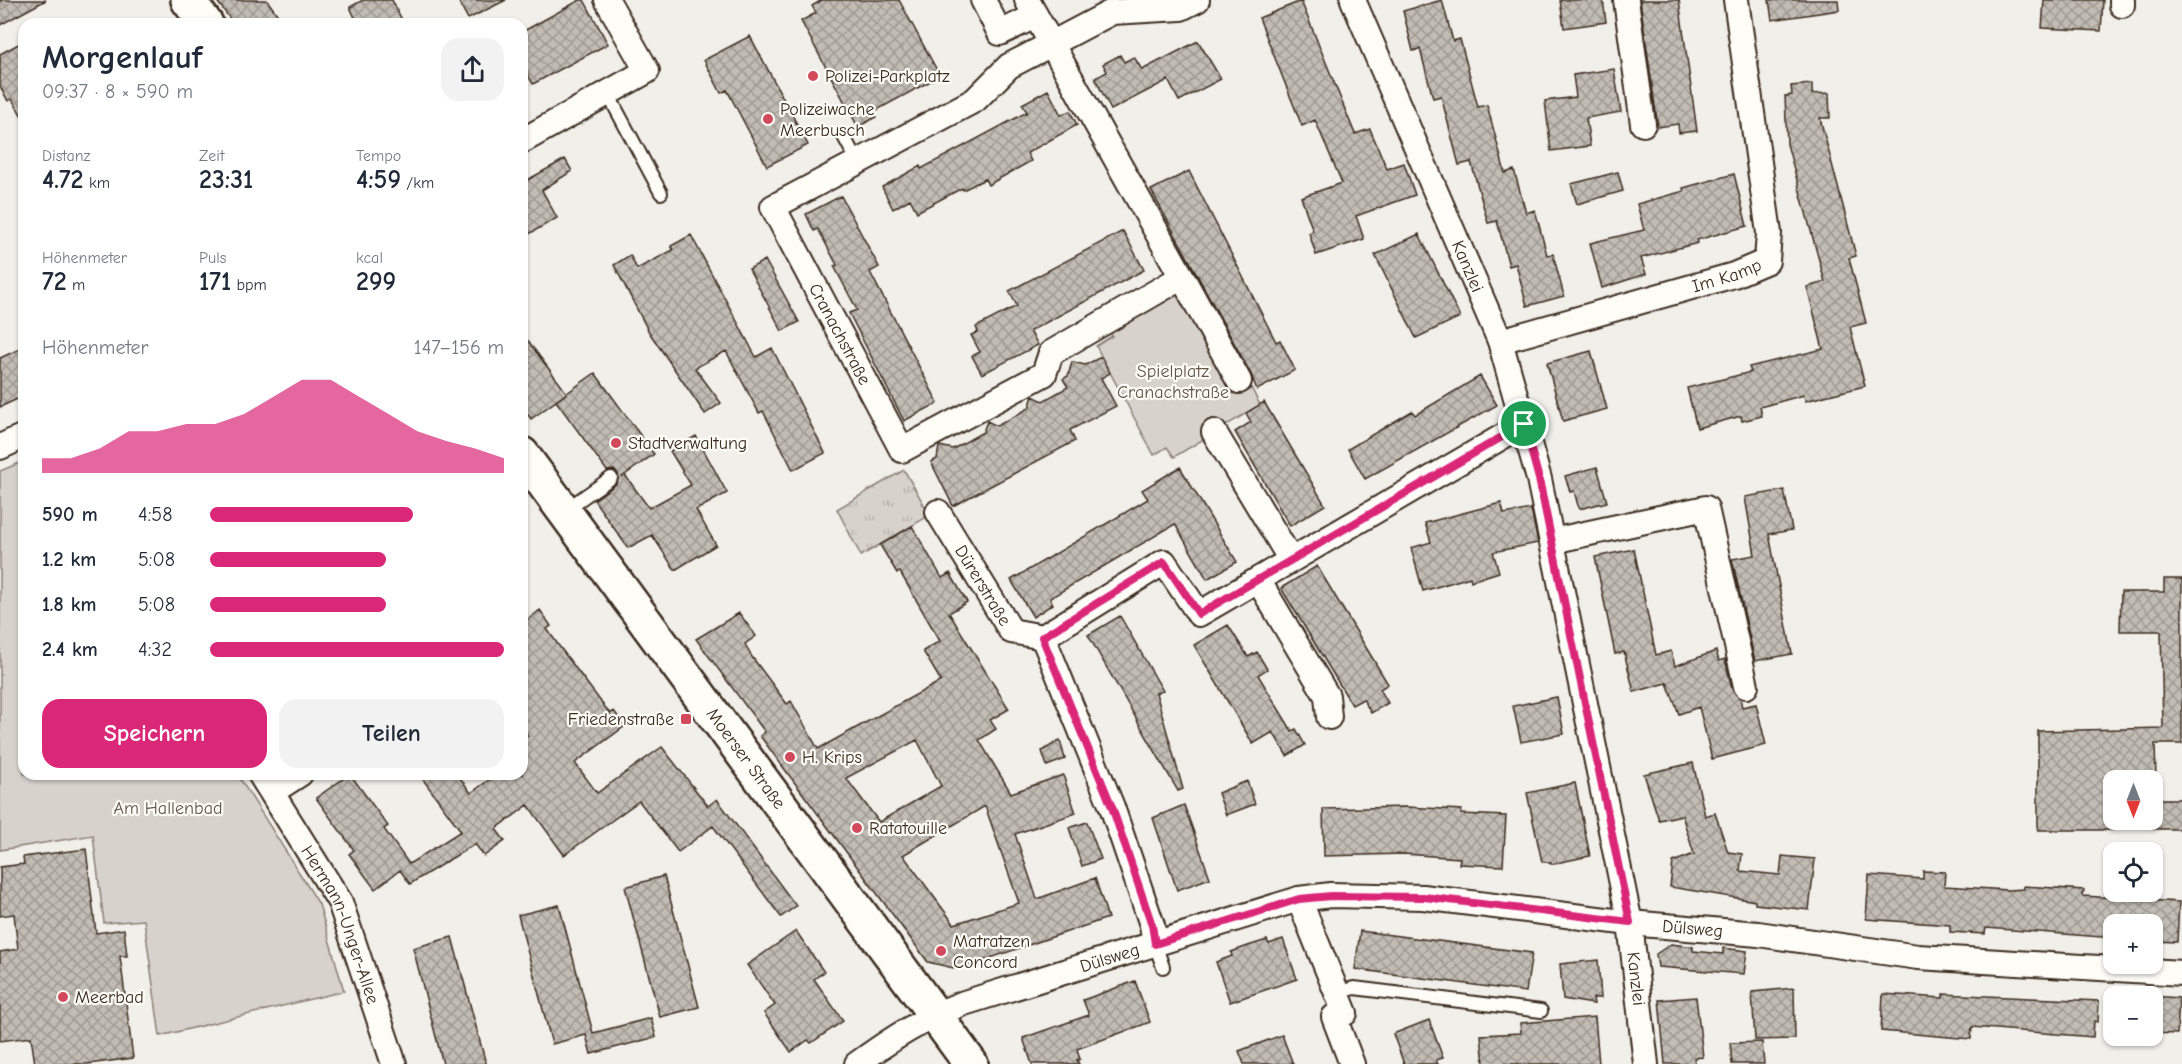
<!DOCTYPE html>
<html lang="de">
<meta charset="utf-8">
<style>
body{margin:0;font-family:"Comic Neue",sans-serif;background:#f2f2f3;color:#1f2937;height:100vh;display:flex;flex-direction:column;font-size:22px;white-space:nowrap}
*{box-sizing:border-box;margin:0}
p{font-size:20px;color:#747a83}
.icon{flex:none;width:33px;height:33px;fill:none;stroke:currentColor;stroke-width:2;stroke-linecap:round;stroke-linejoin:round}
.map{position:relative;flex:1;overflow:hidden}
.sheet{position:absolute;left:18px;top:18px;width:510px;height:762px;display:flex;flex-direction:column;background:#fff;border-radius:18px;box-shadow:0 2px 4px #0004}
.sheet>*{flex:none}
.needle{width:39px;rotate:180deg}
.buttons{position:absolute;left:2103px;top:770px;display:grid;gap:12px}
.buttons a{display:grid;place-items:center;width:60px;height:60px;border-radius:12px;background:#fff;box-shadow:0 2px 4px #0004;font-size:30px}
.pin{position:absolute;display:grid;place-items:center;width:51px;height:51px;color:#fff;margin:-26px;border:3px solid #fff;border-radius:50%;box-shadow:0 2px 6px #0007}
.round{display:grid;place-items:center;flex:none;width:63px;height:63px;border-radius:18px;background:#f2f2f3}
.summary{display:flex;align-items:center;justify-content:space-between;height:102px;padding:0 24px}
h1{font-size:33px;font-weight:600;line-height:45px}
.metrics{display:grid;grid-template-columns:repeat(3,1fr);gap:9px;height:102px;padding:6px 24px}
.metrics div{display:grid;align-content:center}
.metrics b{font-size:26px;font-weight:600}
.metrics small{font-size:16px;font-weight:400}
.metrics p{font-size:16px}
.chart{height:168px;padding:12px 24px}
.chart p{display:flex;justify-content:space-between}
.chart svg{width:100%;height:108px;margin-top:6px;fill:#db2777;opacity:.7}
.action{display:flex;gap:12px;margin-top:auto;padding:12px 24px}
.action a{flex:1;height:69px;border-radius:18px;background:#db2777;color:#fff;font-size:24px;font-weight:600;line-height:69px;text-align:center}
.action a+a{background:#f2f2f3;color:#1f2937}
ul{padding:0 24px;list-style:none;font-size:20px}
li{display:grid;grid-template-columns:96px 72px 1fr;align-items:center;height:45px}
li i{height:15px;border-radius:8px;background:#db2777}
.map>svg:first-child{display:block}
.grass{fill:url(#grass-tufts);stroke:#897e75;stroke-width:1.5}
.green{fill:#d7d2cc;stroke:#897e75;stroke-width:1.5}
.building{fill:url(#building-cross-hatch);stroke:#3b2a1e;stroke-width:1.5;fill-rule:evenodd}
.lines{fill:none;stroke-linecap:round;stroke-linejoin:round}
.lane-casing{stroke:#3b2a1e;stroke-width:16}
.street-casing{stroke:#3b2a1e;stroke-width:28}
.secondary-casing{stroke:#3b2a1e;stroke-width:38}
.lane{stroke:#fdfcf7;stroke-width:12}
.street{stroke:#fdfcf7;stroke-width:24}
.secondary{stroke:#fdfcf7;stroke-width:33}
.route-casing{stroke:#fff;stroke-width:12}
.route{stroke:#db2777;stroke-width:8}
.poi-dot{fill:#d1495b;stroke:#fdfcf7;stroke-width:2}
.labels{text-anchor:middle;stroke-width:4.5;stroke-linejoin:round;paint-order:stroke}
.poi-label{font-size:18px;fill:#3b2a1e;stroke:#fdfcf7;text-anchor:start}
.street-label{font-size:18px;fill:#3b2a1e;stroke:#fdfcf7}
.park-label{font-size:18px;fill:#62544a;stroke:#fdfcf7}
</style>
<div class="map">
<svg width="2182" height="1064" viewBox="0 0 2182 1064">
<defs>
<pattern id="grass-tufts" width="24" height="20" patternUnits="userSpaceOnUse" patternTransform="scale(1.5)"><rect width="24" height="20" fill="#d7d2cc"/><path d="M3 7l-1-3M5 7V3M7 7l1-3M15 17l-1-3M17 17v-4M19 17l1-3" fill="none" stroke="#b9b4af"/></pattern>
<pattern id="building-cross-hatch" width="8" height="8" patternUnits="userSpaceOnUse" patternTransform="scale(1.5)"><rect width="8" height="8" fill="#c1bcb4"/><path d="M0 0l8 8M0 8l8-8" fill="none" stroke="#9e9992"/></pattern>
</defs>
<rect width="100%" height="100%" fill="#f1efea"/>
<filter id="ink" filterUnits="userSpaceOnUse"><feTurbulence type="fractalNoise" baseFrequency=".0167" numOctaves="2"/><feDisplacementMap in="SourceGraphic" scale="12" xChannelSelector="R" yChannelSelector="G"/><feConvolveMatrix kernelMatrix="1 2 1 2 8 2 1 2 1" color-interpolation-filters="sRGB"/></filter>
<g filter="url(#ink)">
<path class="grass" d="M904 470 930 515 861 556 837 509Z"/>
<path class="green" d="M1177 282 1247 380 1260 405 1174 457 1167 447 1154 455 1096 346 1112 336 1108 328Z
M24 461V774H237L319 904 344 991 160 1036 144 920 104 923 93 835 0 850V471Z"/>
<path class="building" d="M0 0H46L0 25Z
M216 0H267L284 24H234Z
M363 0H392L404 24H358L350 7Z
M458 0H506L468 19Z
M580 0H584L608 44 533 84 522 64V32Z
M822 0H899L940 76 873 112 876 117 858 127 801 21 816 13 812 6Z
M1442 0 1453 41 1460 39 1478 107 1487 105 1505 173 1514 170 1526 213 1535 210 1547 255 1553 254 1564 296 1527 306 1516 264 1509 266 1497 221 1488 223 1471 162 1459 165 1441 96 1433 98 1420 49 1413 51 1403 11Z
M1560 0H1603L1606 22 1564 28Z
M1640 0H1679L1697 131 1679 133 1678 124 1658 127Z
M1769 0H1838L1839 10 1772 20Z
M2044 0H2103L2101 31 2042 28Z
M1301 1 1355 134 1370 129 1387 169 1404 163 1415 195 1356 216 1364 239 1316 255 1309 233 1313 231 1301 197 1342 183 1315 120 1302 126 1259 18Z
M750 36 808 145 767 166 727 90 721 93 704 60Z
M24 41V120L12 99 8 101 0 86V54Z
M1198 41 1221 79 1179 101 1168 80 1111 110 1095 78 1107 72 1103 64 1120 55 1124 62 1134 57 1142 70Z
M1614 69 1621 112 1586 118 1590 146 1551 151 1545 101 1576 97 1573 75Z
M1812 84V94L1829 93 1830 118H1820L1856 256 1849 258 1866 323 1850 327 1865 386 1805 401 1804 395 1760 407 1762 416 1742 421 1741 416 1697 428 1687 388 1751 372 1749 367 1823 349 1807 287 1825 282 1787 144 1785 96 1792 95 1791 86Z
M1048 90 1061 115 1070 111 1077 125 1027 153 1031 161 988 185 985 179 963 190 962 188 917 212 910 199 893 209 882 187 920 166 921 169 1027 112 1022 104Z
M565 159 572 171 542 190 557 218 522 238V183Z
M1189 171 1276 342 1280 340 1295 370 1257 390 1251 374 1151 190Z
M1618 172 1623 191 1577 204 1571 184Z
M1734 174 1747 226 1697 240 1698 243 1641 258 1646 274 1602 288 1590 243 1644 230 1637 204 1684 191 1683 188Z
M841 196 879 267 870 272 938 403 904 421 849 313 857 310 834 266 837 265 818 229 814 231 806 214Z
M1123 231 1144 270 1030 331 1038 345 982 374 972 356 980 352 971 335 978 332 976 327 1017 306 1009 291Z
M1419 234 1460 317 1416 338 1375 255Z
M691 235 756 357 772 348 825 453 793 470 763 411 759 413 726 351 695 368 721 403 705 414 649 332 614 265 630 255 637 269 673 250 671 246Z
M765 260 799 322 782 331 749 269Z
M522 333 567 393 531 419 522 406Z
M24 347V396L0 407V358Z
M1591 351 1607 409 1563 421 1547 363Z
M1101 357 1110 373 1101 378 1116 406 1070 430 1075 441 953 506 931 462 937 459 939 446 953 449 983 432 987 421 997 426 1029 408 1033 396 1043 401 1068 387 1063 379 1068 376 1072 362 1085 365Z
M595 373 654 454 622 477 625 475 649 508 691 485 670 451 696 436 727 493 696 510 716 545 675 570 652 535 628 548 594 500 616 484 618 474 614 470 607 471 556 401Z
M1480 376 1497 405 1365 479 1348 449 1412 411 1415 415Z
M1264 402 1325 505 1290 526 1235 432 1251 422 1246 413Z
M1180 467 1237 562 1207 579 1175 524 1050 598 1053 604 1033 617 1011 580 1148 499 1142 490Z
M1597 467 1607 502 1579 509 1574 491 1570 492 1565 476Z
M1784 490 1792 530 1769 534 1792 654 1755 661 1732 559 1755 555 1745 497Z
M1501 503 1504 514 1531 509 1538 543 1493 552 1499 572 1471 581 1470 577 1423 591 1411 548 1431 542 1425 523Z
M912 526 942 578 950 573 967 602 949 613 1009 709 990 720 996 729 979 740 1011 793 1063 775 1076 813 1015 834 1037 899 1095 878 1108 918 958 969 928 962 760 736 765 732 696 639 739 613 756 636 745 644 752 657 787 704 791 701 818 749 941 681 923 651 940 641 900 572 897 573 880 545ZM917 740 941 786 879 822 846 778ZM985 806 1019 903 954 924 903 855Z
M1634 549 1656 655 1671 651 1675 666 1716 651 1719 661 1725 659 1732 689 1740 698 1742 707 1756 704 1766 745 1712 759 1699 707 1679 714 1667 683 1634 692 1624 652 1615 654 1595 557Z
M1317 566 1388 684 1380 689 1388 703 1371 713 1363 699 1352 705 1281 588Z
M2164 579H2182V744H2155L2156 780H2114V830H2038V731L2163 728 2161 631H2120L2121 592H2164Z
M540 610 551 626 547 629 559 646 610 714 614 711 625 726 575 763 597 793 662 747 708 806 717 799 796 906 781 917 713 826 678 852 639 801 564 855 528 805 496 829 505 841 484 856 475 844 410 884 400 870 375 889 349 854 354 850 316 798 350 774 388 826 384 829 409 864 461 831 419 774H457L471 793 497 774H522V740L528 736 522 727V624Z
M1120 616 1163 691 1156 693 1183 789 1178 791 1088 635Z
M1228 625 1248 657 1257 652 1267 669 1258 675 1292 731 1296 729 1305 745 1287 756 1273 732 1253 744 1194 645Z
M1557 697 1564 734 1521 742 1513 706Z
M1060 740 1065 759 1047 766 1042 751Z
M1693 763 1705 816 1715 813 1728 852 1742 854 1740 871 1780 875 1782 856 1815 859 1809 910 1755 904V901L1670 887 1673 862 1694 854 1682 815 1659 820 1644 774Z
M1247 781 1255 804 1226 815 1218 793Z
M1575 783 1590 856 1551 864V862H1542L1527 793Z
M2152 799H2182V829H2152Z
M1184 805 1210 878 1177 890 1153 818Z
M1406 807 1462 810 1461 814 1506 816 1503 866 1459 864 1460 858 1404 854 1324 856 1323 809Z
M1087 822 1101 859 1082 866 1069 828Z
M86 849 96 933 124 929 127 956H120L133 1058 88 1064H35L31 1037 0 1041V952L18 949 14 914 0 916V867L24 864 23 857Z
M1923 871 1945 872 1944 886 2008 890 2024 889V886L2084 890 2083 896 2179 902 2177 942 2152 941V924H2114V938L1986 928 1985 934 1950 932V925L1866 919 1869 875 1923 879Z
M664 876 699 1007 660 1017 625 887Z
M559 905 593 1033 651 1018 656 1037 591 1054 586 1035 552 1044 518 915Z
M796 931 824 972 814 979 843 1021 811 1043 808 1040 791 1052 764 1013 775 1005 747 965Z
M1360 931 1532 953 1526 992 1355 969Z
M452 937 475 1023 486 1064H443L413 948Z
M1283 939 1297 979 1230 1002 1216 962 1232 956 1231 952 1248 946 1267 940 1269 944Z
M1671 944 1693 947V951L1723 954V948L1747 951 1744 974 1658 967 1656 954Z
M1598 960 1601 998H1593L1594 1004 1563 999 1560 964Z
M1135 981 1150 1022 1077 1049 1080 1059 1077 1060 1079 1064H1032L1023 1038 1089 1015 1083 1000Z
M1794 988 1795 1039 1755 1040 1752 992Z
M1883 994 1943 998V994L2099 1001 2098 1022 2094 1021 2093 1037 1972 1027 1971 1039 1881 1031Z
M2152 996 2179 998 2177 1034 2152 1033Z
M1696 997 1703 1057 1694 1058 1695 1064H1665L1659 1000Z
M1595 1017 1599 1064H1484L1481 1035 1521 1033 1520 1023Z
M1429 1020 1443 1058 1436 1060 1438 1064H1404L1393 1034Z
M1282 1035 1293 1064H1244L1239 1051Z
M1762 1042 1764 1064H1732L1730 1043Z"/>
<g class="lines">
<defs>
<path id="lane" d="M608 94 661 193
M843 135 857 161
M565 510 611 478
M1155 944 1163 967
M1337 993 1354 988 1541 1011"/>
<g id="street">
<path d="M983 0 1000 33 1035 16"/>
<path d="M1027 0 1182 277 1051 353 1044 374 902 450 773 207 975 100 1009 66 1112 12 1181 8 1197 0"/>
<path id="s1" d="M1353 0 1500 341 1539 479 1630 923 1646 1064"/>
<path d="M1626 0 1643 124"/>
<path d="M2122 5V0"/>
<path d="M522 141 647 71 607 0"/>
<path d="M1182 277 1239 381"/>
<path id="s2" d="M1500 341 1734 275 1767 261 1769 233 1736 0"/>
<path d="M1214 432 1291 560"/>
<path d="M0 447 24 436"/>
<path id="s3" d="M938 512 1011 631 1043 637 1164 562 1199 614 1524 424"/>
<path d="M1552 541 1706 508 1746 686"/>
<path d="M1258 580 1327 696 1329 717"/>
<path d="M1043 637 1112 807 1152 925 1155 944"/>
<path id="s4" d="M260 774 340 902 394 1064"/>
<path d="M272 792 300 774"/>
<path d="M1299 899 1345 1013 1334 1017 1352 1064"/>
<path id="s5" d="M857 1064C891 1039 924 1018 964 1003L1299 899 1331 895 1423 897 1630 923 1758 934 1918 957 2182 973"/>
</g>
<g id="secondary">
<path d="M188 0 206 24"/>
<path id="s6" d="M522 454 971 1064"/>
</g>
</defs>
<use href="#lane" class="lane-casing"/>
<use href="#street" class="street-casing"/>
<use href="#secondary" class="secondary-casing"/>
<use href="#lane" class="lane"/>
<use href="#street" class="street"/>
<use href="#secondary" class="secondary"/>
</g>
</g>
<g class="lines" filter="url(#ink)">
<defs>
<path id="route" d="M1524 424 1539 479 1630 922 1424 897 1331 896 1299 899 1155 944 1152 925 1112 807 1042 637 1164 562 1199 614Z"/>
</defs>
<use href="#route" class="route-casing"/>
<use href="#route" class="route"/>
</g>
<g class="poi-dot">
<circle cx="813" cy="76" r="6"/>
<circle cx="768" cy="119" r="6"/>
<circle cx="616" cy="443" r="6"/>
<rect x="680" y="713" width="12" height="12" rx="3"/>
<circle cx="790" cy="757" r="6"/>
<circle cx="857" cy="828" r="6"/>
<circle cx="941" cy="951" r="6"/>
<circle cx="63" cy="997" r="6"/>
</g>
<g class="labels">
<g class="poi-label">
<text x="825" y="82">Polizei-Parkplatz</text>
<text x="780" y="115">Polizeiwache<tspan x="780" dy="21">Meerbusch</tspan></text>
<text x="628" y="449">Stadtverwaltung</text>
<text x="674" y="725" text-anchor="end">Friedenstraße</text>
<text x="802" y="763">H. Krips</text>
<text x="869" y="834">Ratatouille</text>
<text x="953" y="947">Matratzen<tspan x="953" dy="21">Concord</tspan></text>
<text x="75" y="1003">Meerbad</text>
</g>
<g class="street-label">
<text dy="6" stroke="none"><textPath href="#s1" startOffset="290">Kanzlei</textPath></text>
<text dy="6" stroke="none"><textPath href="#s2" startOffset="236">Im Kamp</textPath></text>
<text transform="translate(840 334) rotate(62)" y="6">Cranachstraße</text>
<text dy="6" stroke="none"><textPath href="#s3" startOffset="86">Dürerstraße</textPath></text>
<text dy="6" stroke="none"><textPath href="#s6" startOffset="378">Moerser Straße</textPath></text>
<text dy="6" stroke="none"><textPath href="#s4" startOffset="172">Hermann-Unger-Allee</textPath></text>
<text dy="6" stroke="none"><textPath href="#s5" startOffset="870">Dülsweg</textPath></text>
<text dy="6" stroke="none"><textPath href="#s5" startOffset="276">Dülsweg</textPath></text>
<text dy="6" stroke="none"><textPath href="#s1" startOffset="1024">Kanzlei</textPath></text>
</g>
<g class="park-label">
<text x="1173" y="377">Spielplatz<tspan x="1173" dy="21">Cranachstraße</tspan></text>
<text x="168" y="814">Am Hallenbad</text>
</g>
</g>
</svg>
<div class="buttons">
<a><svg class="needle" viewBox="-14 -14 28 28"><path d="M0-13l5 13h-10z" fill="#e53935"/><path d="M0 13l5-13h-10z" fill="#747a83"/></svg></a>
<a><svg class="icon" aria-label="locate" viewBox="0 0 24 24"><circle cx="12" cy="12" r="6"/><path d="M12 2v4M12 18v4M2 12h4M18 12h4"/></svg></a>
<a>+</a>
<a>−</a>
</div>
<div class="pin" style="left:1524px;top:424px;background:#1e9e55"><svg class="icon" aria-label="arrive" viewBox="0 0 24 24"><path d="M6 21V4h12l-3 4 3 4H6"/></svg></div>
<section class="sheet">
<div class="summary"><div><h1>Morgenlauf</h1><p>09:37 · 8 × 590 m</p></div><a class="round"><svg class="icon" aria-label="share" viewBox="0 0 24 24"><path d="M12 15V3M7 8l5-5 5 5M5 13v7h14v-7"/></svg></a></div>
<div class="metrics">
<div><p>Distanz</p><b>4.72<small> km</small></b></div>
<div><p>Zeit</p><b>23:31</b></div>
<div><p>Tempo</p><b>4:59<small> /km</small></b></div>
</div>
<div class="metrics">
<div><p>Höhenmeter</p><b>72<small> m</small></b></div>
<div><p>Puls</p><b>171<small> bpm</small></b></div>
<div><p>kcal</p><b>299</b></div>
</div>
<div class="chart"><p><span>Höhenmeter</span>147–156 m</p>
<svg viewBox="0 0 160 44" preserveAspectRatio="none"><path d="M0 44V38L10 38L20 34L30 27L40 27L50 24L60 24L70 20L80 13L90 6L100 6L110 13L120 20L130 27L140 31L150 34L160 38V44z"/></svg>
</div>
<ul>
<li><b>590 m</b>4:58<i style="width:69%"></i></li>
<li><b>1.2 km</b>5:08<i style="width:60%"></i></li>
<li><b>1.8 km</b>5:08<i style="width:60%"></i></li>
<li><b>2.4 km</b>4:32<i style="width:100%"></i></li>
</ul>
<div class="action"><a>Speichern</a><a>Teilen</a></div>
</section>
</div>
